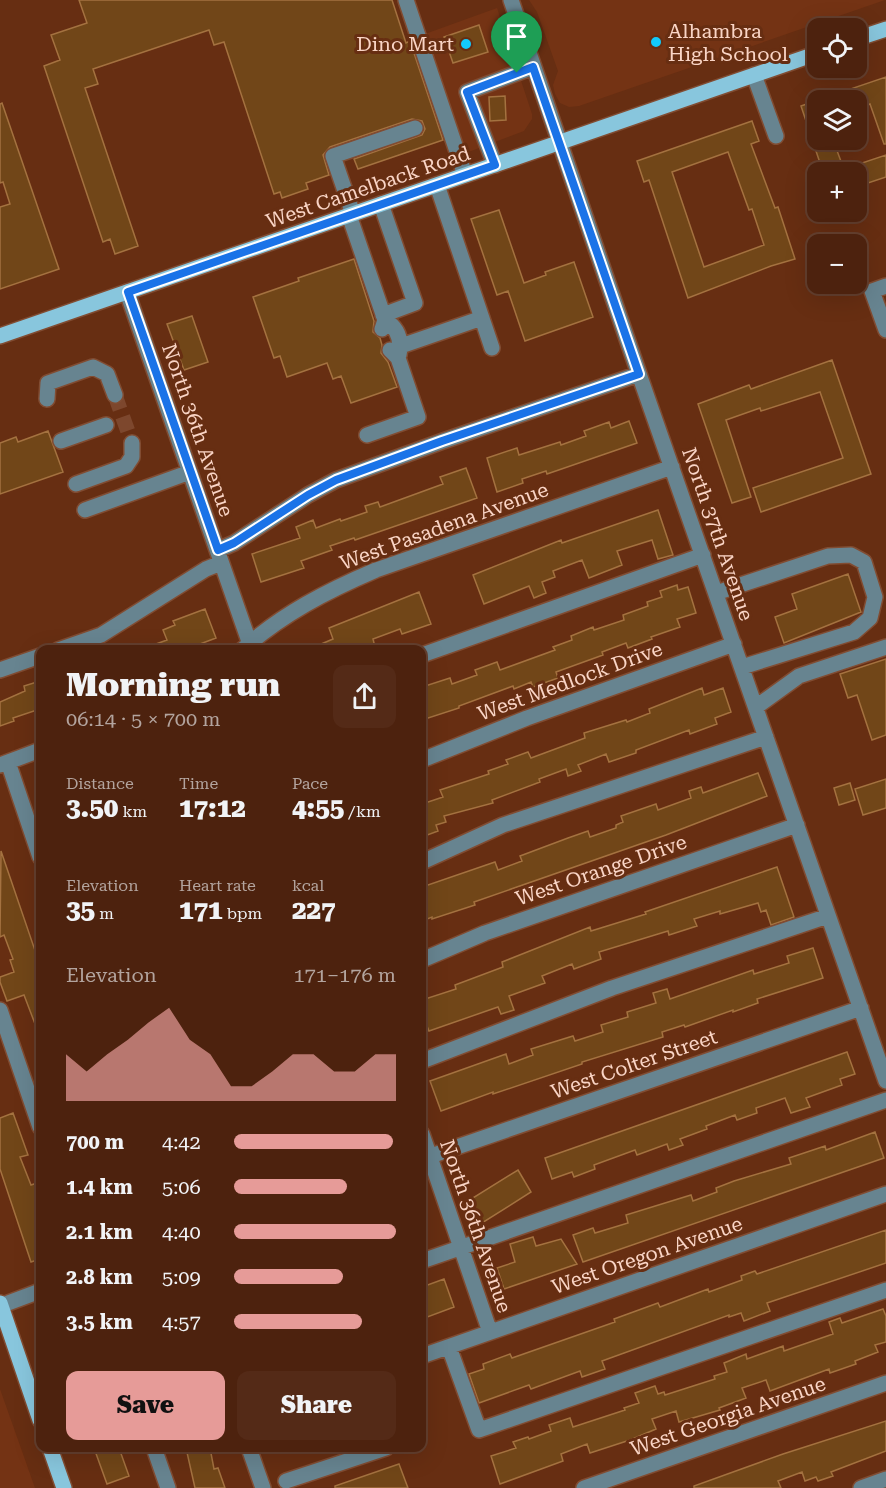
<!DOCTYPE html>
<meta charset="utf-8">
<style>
body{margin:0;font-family:"Roboto Serif",serif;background:#542a17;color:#f1f3f6;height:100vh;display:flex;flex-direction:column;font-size:22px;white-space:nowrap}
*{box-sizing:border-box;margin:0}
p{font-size:20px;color:#b3a49e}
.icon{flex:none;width:33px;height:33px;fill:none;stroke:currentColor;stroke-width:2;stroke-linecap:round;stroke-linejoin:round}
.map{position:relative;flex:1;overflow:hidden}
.drawer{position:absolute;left:36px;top:645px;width:390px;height:807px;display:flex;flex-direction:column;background:#4d220e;border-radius:12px;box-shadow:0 6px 24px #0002,0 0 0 2px #643f2e}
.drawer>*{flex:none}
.controls{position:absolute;left:807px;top:18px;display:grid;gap:12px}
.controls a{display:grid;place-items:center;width:60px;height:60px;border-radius:12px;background:#4d220e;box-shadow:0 6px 24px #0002,0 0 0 2px #643f2e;font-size:30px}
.pin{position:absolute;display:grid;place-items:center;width:51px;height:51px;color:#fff;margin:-62px -26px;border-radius:50% 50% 50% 0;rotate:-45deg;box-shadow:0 0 6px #0007}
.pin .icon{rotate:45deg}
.round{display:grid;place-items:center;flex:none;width:63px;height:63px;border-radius:12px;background:#542a17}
.head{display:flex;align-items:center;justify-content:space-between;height:102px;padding:0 30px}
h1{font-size:33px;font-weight:800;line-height:45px}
.figures{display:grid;grid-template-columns:repeat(3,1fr);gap:9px;height:102px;padding:6px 30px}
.figures div{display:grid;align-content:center}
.figures b{font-size:26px;font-weight:800}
.figures small{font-size:16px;font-weight:400}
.figures p{font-size:16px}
.chart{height:168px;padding:12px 30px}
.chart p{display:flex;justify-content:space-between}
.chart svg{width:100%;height:108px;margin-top:6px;fill:#e69b98;opacity:.7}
.primary-button{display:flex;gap:12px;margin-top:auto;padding:12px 30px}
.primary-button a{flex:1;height:69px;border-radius:12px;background:#e69b98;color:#111;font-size:24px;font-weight:800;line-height:69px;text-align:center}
.primary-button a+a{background:#542a17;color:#f1f3f6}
ul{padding:0 30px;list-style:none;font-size:20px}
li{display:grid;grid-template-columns:96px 72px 1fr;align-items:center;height:45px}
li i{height:15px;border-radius:8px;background:#e69b98}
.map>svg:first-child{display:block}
.built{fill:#743314}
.building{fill:#714618;stroke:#a47240;stroke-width:1.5;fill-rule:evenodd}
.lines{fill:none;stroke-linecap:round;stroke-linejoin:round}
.minor-tunnel{stroke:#7d472d;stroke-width:15;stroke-dasharray:15 8;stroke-linecap:butt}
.minor-casing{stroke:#814c32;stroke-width:18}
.major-casing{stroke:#814c32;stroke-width:18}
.minor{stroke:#678490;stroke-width:15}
.major{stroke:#88c6dd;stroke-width:15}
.route-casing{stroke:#fff;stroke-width:12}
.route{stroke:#1a73e8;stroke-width:8}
.poi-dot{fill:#12cafb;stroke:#672e12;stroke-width:2}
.labels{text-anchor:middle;stroke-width:6;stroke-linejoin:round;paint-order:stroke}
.poi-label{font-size:20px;fill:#fad5c6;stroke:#672e12;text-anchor:start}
.street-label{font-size:20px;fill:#fad5c6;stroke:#672e12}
</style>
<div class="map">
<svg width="886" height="1488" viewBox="0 0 886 1488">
<rect width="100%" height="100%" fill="#672e12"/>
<path class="built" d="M529 0H885L579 106 569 107 560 103 555 94 553 85 558 71 537 12Z
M497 8 532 114V119L524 131 466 153 425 34Z
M0 1389 35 1488H0Z"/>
<path class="building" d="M79 0H392L406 43 410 41 443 140 358 169 354 159 422 135 425 129 422 121 412 119 330 147 323 155 329 175 306 183 308 189 282 198 280 192 274 194 224 42 214 45 209 30 93 69 98 84 85 88 138 246 115 254 110 239 103 242 44 66 60 60 51 35 87 23Z
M479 25 488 52 453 63 444 37Z
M886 77V144H884L870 104 856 109V100H824V98Z
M505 96 506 120 490 121 489 97Z
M818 100V140H833L845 172H823L801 106Z
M2 103 59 269 0 289V207L10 204 3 182 0 183V104Z
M752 121 759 141 751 144 775 208 778 207 795 259 771 266 688 298 649 180 644 182 637 161ZM728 152 749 210 752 209 764 245 704 267 672 172Z
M886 155V177L856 187V165Z
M499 210 524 283 546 275 545 272 574 262 593 317 525 341 508 291 497 295 471 219Z
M354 259 374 321 373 332 380 338 382 345 381 353 388 362 397 387 351 403 341 376 333 379 327 363 287 377 280 356 274 358 253 297 299 281 298 278Z
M192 316 208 362 184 370 167 324Z
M832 360 871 474 761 512 753 488 843 458 820 392 761 411 760 408 726 420 751 497 732 503 698 404 749 385 751 389Z
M629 421 637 443 547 474 546 471 522 479 523 483 497 492 487 458 517 448 519 455 560 442 561 445 586 436 584 431 609 422 611 428Z
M48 431 63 472 0 494V443L16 437 18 442Z
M466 468 477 498 355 540 354 538 330 546 332 550 301 561 304 568 261 582 252 554 300 538 296 527 313 520 316 528 340 519 341 521 367 512 365 506 378 502 380 507 443 484 440 477Z
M658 510 673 555 658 559 652 540 617 551 622 565 589 578 582 560 553 571 555 577 542 582 546 593 534 598 529 586 484 604 473 575 561 540 562 543Z
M848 574 861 612 784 643 775 617 797 609 792 594Z
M677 585 678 590 688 587 696 613 677 619 680 627 651 637 652 639 628 648 626 643 602 652 603 655 556 672 558 678 533 687 531 682 514 689 513 686 459 706V708L422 720V687L450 678 452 684 477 675 475 670 497 662 500 670 555 650 553 647 572 640 571 636 593 627 594 630 624 620 623 615 648 606 647 602 662 597 660 591Z
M419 592 431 624 402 634 400 629 373 639 375 647 368 650H307L333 639 329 628Z
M205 609 216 638 184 650H146L145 648 167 640 163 630 175 625 173 621Z
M886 659V735L872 740 857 695 848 698 840 674Z
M40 681V709L13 718 14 721 0 726V702L25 691 24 686Z
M702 688 704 695 723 688 731 712 715 718 717 724 690 734 689 730 636 750V753L609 762 606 754 578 765 581 771 568 776 566 769 539 779 540 782 492 800 493 803 444 816 446 822 436 825 438 831 422 837V804L443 797 440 790 489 774 488 771 508 764 506 760 528 752 531 758 585 738 584 733 626 720 627 722 650 713 649 709Z
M758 773 767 796 666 835 474 902 475 905 432 919V917L422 921V887L495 862 498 870 522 861 520 856 568 838 588 831 590 837 616 828V825L623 822 621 816 656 804 658 810 691 798 689 791 701 787 703 793Z
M886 779V808L863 815 855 789Z
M850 783 855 800 839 805 834 788Z
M1 851 40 965V1037L24 995 7 1001 0 982V977L14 972 10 960 13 959 4 935 0 937Z
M777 867 794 917 771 925 766 910 761 912 758 903 720 914V911L694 919 697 926 669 935 668 931 599 952 601 959 574 969 572 964 542 976 545 983 509 996 514 1010 501 1014 498 1007 429 1031 427 1026 422 1028V1000L456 989 455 985 503 967 502 962 590 927 591 931 646 914 645 912Z
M813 948 823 978 757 999 758 1003 733 1012V1010L685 1027 684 1025 662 1032 663 1037 582 1062V1064L493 1094V1092L441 1111 430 1081 506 1054 509 1064 533 1055 531 1049 573 1036 575 1041 603 1032 601 1025 628 1017 627 1012 656 1003 653 993 667 989 670 999 753 970 754 974 789 963 787 956Z
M847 1052 855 1074 840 1079 842 1085 806 1098 810 1107 791 1113 785 1098 756 1108 757 1113 737 1120 735 1115 706 1126 707 1129 680 1139 683 1145 669 1150 667 1144 637 1155 635 1150 594 1165 595 1169 574 1177 572 1172 552 1179 545 1158Z
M13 1113 28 1155 20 1157 31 1185 37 1183 40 1193V1259L31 1262 0 1169V1118Z
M875 1132 884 1158 583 1262 573 1235 593 1228 595 1233 628 1223 626 1215 691 1195 693 1201 717 1192 716 1188 734 1181 791 1164 789 1158 825 1146 826 1150Z
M518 1170 531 1192 482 1223 468 1201Z
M886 1230V1263L767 1303 770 1311 744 1321 741 1313 729 1317V1315L602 1361 605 1369 582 1377 580 1371 531 1389 529 1385 479 1403 469 1374 484 1369 483 1364 510 1354 512 1358 615 1322 614 1319 658 1303 660 1307 708 1289 709 1292 742 1280 741 1276 755 1271 757 1274Z
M533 1237 536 1246 561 1239 577 1264 504 1289 497 1268 515 1262 510 1244Z
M444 1279 454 1307 422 1319V1287Z
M883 1309 886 1316V1342L875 1345 878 1352 855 1361 856 1364 830 1373 829 1369 770 1391 766 1380 742 1388 746 1398 719 1408 720 1410 679 1422 676 1411 652 1419 656 1429 630 1440 590 1453 587 1444 561 1454 563 1461 500 1484 491 1456 516 1448 513 1442 528 1437 529 1439 551 1431 549 1425 570 1418 573 1427 625 1410 624 1408 639 1403 635 1393 655 1386 658 1394 664 1392 665 1395 715 1379 714 1376 727 1372 724 1363 746 1354 747 1359 783 1346 784 1351 833 1334 829 1322 840 1318 842 1323Z
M886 1421V1451L831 1472 833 1476 818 1481 816 1477 805 1481 802 1472 778 1481 781 1488H694V1486L783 1454Z
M94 1448H119L129 1476 107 1484Z
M186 1448H210L214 1469 218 1468 225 1488H195Z
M399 1464 408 1488H335V1486Z"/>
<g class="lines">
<path class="minor-tunnel" d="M115 395 132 443"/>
<defs>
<path id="minor" d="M406 0 465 175
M511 0 639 374 886 1081
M754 75 776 136
M495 165 467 92 533 67
M437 185 492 348
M381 204 415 303 383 315
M353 214 333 156 415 128
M349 215 385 320 382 329
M886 286 872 291 886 330
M127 292 252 650
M385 320C398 328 402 340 399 355
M401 346 482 318
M47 399 48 383 93 367 107 374 115 395
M367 435 418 417 398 358 390 350
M61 441 106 425
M76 484 126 466 132 457V443
M85 510 190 472
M218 550 234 543 308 495 336 480 443 441 639 374
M716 593 828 556 851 555 864 562 875 597 870 618 854 632 742 667
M58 650 101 635 206 569 221 563
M242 650C282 614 327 591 376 570L672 467
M422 655 703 555
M0 670 40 656
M756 707 799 676 886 647
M422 760 527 718 734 644
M8 762 40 857
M0 765 40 750
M422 862 503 825 766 737
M422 960 485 933 797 825
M0 1010 40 1127
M422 1061 612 988 828 916
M422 1134 490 1332
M422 1159 861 1008
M422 1261 886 1100
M0 1306 40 1291
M449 1347 479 1430 886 1290
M422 1356 886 1194
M154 1448 168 1488
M249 1448 263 1488
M286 1481 386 1448
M584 1488 886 1383
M861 1488 886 1479"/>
<path id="major" d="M856 39 886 29
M0 336 818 53
M0 1303 40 1420
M50 1448 64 1488"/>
</defs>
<use href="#minor" class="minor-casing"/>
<use href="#major" class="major-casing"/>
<use href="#minor" class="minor"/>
<use href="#major" class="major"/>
</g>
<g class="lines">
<defs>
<path id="route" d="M533 67 639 374 442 441 336 480 308 495 234 543 218 550 128 292 495 165 467 92Z"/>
</defs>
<use href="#route" class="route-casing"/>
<use href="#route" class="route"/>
</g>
<g class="poi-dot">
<circle cx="656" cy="42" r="6"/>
<circle cx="466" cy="44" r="6"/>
</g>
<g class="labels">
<g class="poi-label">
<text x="668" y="38">Alhambra<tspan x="668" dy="23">High School</tspan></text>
<text x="454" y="51" text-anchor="end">Dino Mart</text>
</g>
<g class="street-label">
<text transform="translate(368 187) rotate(-19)" y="7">West Camelback Road</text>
<text transform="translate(198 430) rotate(71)" y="7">North 36th Avenue</text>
<text transform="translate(444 526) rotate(-20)" y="7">West Pasadena Avenue</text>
<text transform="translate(718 534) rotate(71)" y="7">North 37th Avenue</text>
<text transform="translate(570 681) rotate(-20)" y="7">West Medlock Drive</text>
<text transform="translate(601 870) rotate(-19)" y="7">West Orange Drive</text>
<text transform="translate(634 1064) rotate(-19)" y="7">West Colter Street</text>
<text transform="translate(476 1226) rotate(71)" y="7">North 36th Avenue</text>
<text transform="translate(647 1255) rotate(-19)" y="7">West Oregon Avenue</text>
<text transform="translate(728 1416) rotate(-19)" y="7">West Georgia Avenue</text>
</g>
</g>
</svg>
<div class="controls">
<a><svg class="icon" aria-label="locate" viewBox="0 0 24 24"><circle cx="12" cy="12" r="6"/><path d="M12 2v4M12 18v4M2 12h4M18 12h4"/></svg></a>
<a><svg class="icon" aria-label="layers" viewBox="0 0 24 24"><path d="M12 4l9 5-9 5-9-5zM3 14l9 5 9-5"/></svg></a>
<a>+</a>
<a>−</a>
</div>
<div class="pin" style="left:517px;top:73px;background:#1e9e55"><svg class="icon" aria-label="arrive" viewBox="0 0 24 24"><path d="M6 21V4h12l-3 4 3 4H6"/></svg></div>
<section class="drawer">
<div class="head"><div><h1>Morning run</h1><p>06:14 · 5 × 700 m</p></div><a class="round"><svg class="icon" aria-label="share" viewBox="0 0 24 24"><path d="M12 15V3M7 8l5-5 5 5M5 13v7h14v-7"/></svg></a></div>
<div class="figures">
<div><p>Distance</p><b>3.50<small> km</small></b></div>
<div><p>Time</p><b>17:12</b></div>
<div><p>Pace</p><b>4:55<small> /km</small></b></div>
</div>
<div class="figures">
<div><p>Elevation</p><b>35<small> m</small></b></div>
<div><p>Heart rate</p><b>171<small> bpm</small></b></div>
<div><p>kcal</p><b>227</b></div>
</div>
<div class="chart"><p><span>Elevation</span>171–176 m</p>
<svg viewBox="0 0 160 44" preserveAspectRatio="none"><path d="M0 44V25L10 32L20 25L30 19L40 12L50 6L60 19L70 25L80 38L90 38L100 32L110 25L120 25L130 32L140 32L150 25L160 25V44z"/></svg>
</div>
<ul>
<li><b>700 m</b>4:42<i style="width:98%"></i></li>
<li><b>1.4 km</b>5:06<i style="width:70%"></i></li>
<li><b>2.1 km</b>4:40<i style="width:100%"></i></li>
<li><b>2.8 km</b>5:09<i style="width:67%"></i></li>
<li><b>3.5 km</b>4:57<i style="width:79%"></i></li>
</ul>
<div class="primary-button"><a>Save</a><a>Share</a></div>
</section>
</div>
